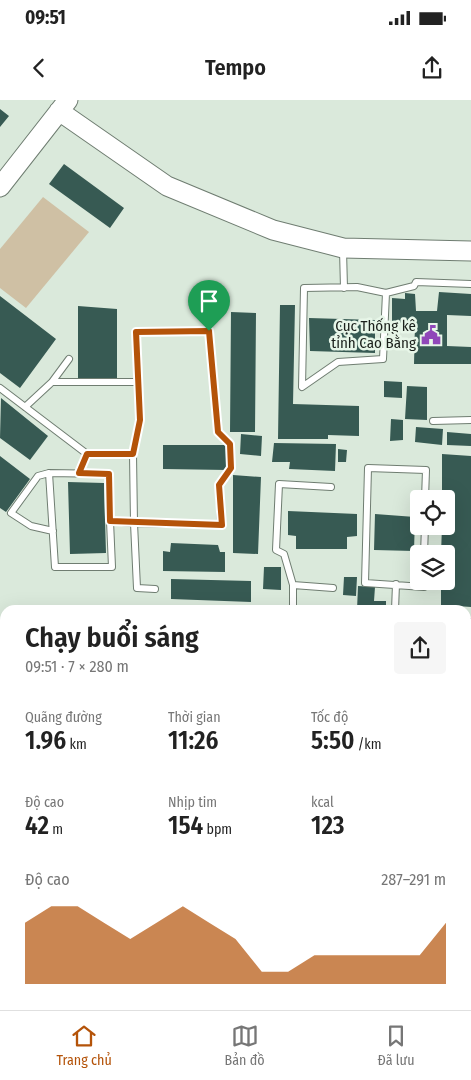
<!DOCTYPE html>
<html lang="vi">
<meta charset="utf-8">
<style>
body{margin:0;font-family:"Fira Sans Condensed",sans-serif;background:#f6f6f6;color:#222;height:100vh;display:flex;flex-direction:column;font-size:19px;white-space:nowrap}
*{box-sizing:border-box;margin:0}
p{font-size:16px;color:#767676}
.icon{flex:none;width:28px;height:28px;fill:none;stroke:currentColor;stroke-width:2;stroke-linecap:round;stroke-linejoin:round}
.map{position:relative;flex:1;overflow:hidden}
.side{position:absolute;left:0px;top:505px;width:471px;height:405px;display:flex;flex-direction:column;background:#fff;border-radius:15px 15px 0 0;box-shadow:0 5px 20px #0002}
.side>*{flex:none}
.controls{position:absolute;left:410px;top:390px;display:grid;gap:10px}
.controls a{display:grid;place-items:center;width:45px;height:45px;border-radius:5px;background:#fff;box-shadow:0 5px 20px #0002;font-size:25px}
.pin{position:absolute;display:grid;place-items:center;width:42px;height:42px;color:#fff;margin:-51px -21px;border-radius:50% 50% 50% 0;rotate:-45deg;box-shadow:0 0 5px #0007}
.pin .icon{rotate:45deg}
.round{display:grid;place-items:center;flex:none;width:52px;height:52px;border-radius:5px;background:#f6f6f6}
.overview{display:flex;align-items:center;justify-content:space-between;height:85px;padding:0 25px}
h1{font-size:28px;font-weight:600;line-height:38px}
.figures{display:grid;grid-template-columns:repeat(3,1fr);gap:8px;height:85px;padding:5px 25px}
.figures div{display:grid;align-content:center}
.figures b{font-size:25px;font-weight:600}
.figures small{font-size:14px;font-weight:400}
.figures p{font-size:14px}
.chart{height:140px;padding:10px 25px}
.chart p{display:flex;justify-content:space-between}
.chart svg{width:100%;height:90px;margin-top:5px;fill:#b45309;opacity:.7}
.status{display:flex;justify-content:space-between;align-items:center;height:35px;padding:0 25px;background:#fff;direction:ltr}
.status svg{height:14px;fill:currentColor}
header{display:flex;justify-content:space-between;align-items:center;height:65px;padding:0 25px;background:#fff;font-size:22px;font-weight:600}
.menu{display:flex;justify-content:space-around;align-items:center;height:70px;border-top:1px solid #e0e0e0;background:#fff;font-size:14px;color:#767676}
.menu a{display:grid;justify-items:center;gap:2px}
.menu .active{color:#b45309}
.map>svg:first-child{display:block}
.green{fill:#cfc0a4}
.building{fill:#375a53}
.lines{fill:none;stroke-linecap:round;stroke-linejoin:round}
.lane-casing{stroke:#6f7d71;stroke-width:8}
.street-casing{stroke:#6f7d71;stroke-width:14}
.secondary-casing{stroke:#6f7d71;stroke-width:21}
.lane{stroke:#fff;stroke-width:6}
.street{stroke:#fff;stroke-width:12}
.secondary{stroke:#fff;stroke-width:19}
.route-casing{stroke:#fff;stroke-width:10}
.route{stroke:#b45309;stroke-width:6}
.labels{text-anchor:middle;stroke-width:5;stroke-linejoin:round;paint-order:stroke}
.poi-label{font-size:15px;fill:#1b201b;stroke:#e7f6e8;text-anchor:end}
</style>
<div class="status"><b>09:51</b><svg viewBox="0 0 49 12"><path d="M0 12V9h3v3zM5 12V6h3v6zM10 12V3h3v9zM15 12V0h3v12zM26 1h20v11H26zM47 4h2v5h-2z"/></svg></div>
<header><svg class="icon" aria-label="back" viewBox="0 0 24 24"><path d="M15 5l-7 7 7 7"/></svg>Tempo<svg class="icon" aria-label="share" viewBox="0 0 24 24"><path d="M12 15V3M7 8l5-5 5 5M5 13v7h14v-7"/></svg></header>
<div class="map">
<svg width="471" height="910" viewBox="0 0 471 910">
<rect width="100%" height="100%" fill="#dae9db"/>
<path class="green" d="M43 97 89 132 26 208 0 188V149Z"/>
<path class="building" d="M0 9 9 16 0 27Z
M64 64 124 108 110 128 49 84Z
M439 192 471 194V216L447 215V246L471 247V264H414L415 223H392V198L405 199V193L415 194 416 211H437Z
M0 196 56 239 20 288 0 273Z
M280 205H295L293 304 359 306V336L328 335V339H278Z
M78 206 117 209V279L78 278Z
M231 212 256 213 255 332H230Z
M309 218 375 220V253L310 251Z
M384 281 402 282V298L384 297Z
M407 286 427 287V320L405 319Z
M1 298 48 336 30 360 0 338Z
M391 319 403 320V340L390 341Z
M416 327 443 329 442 345 415 342Z
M447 332 471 334V346L447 345Z
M241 334 262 336 261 356 240 354Z
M274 343 336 344 335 371 289 369 290 362H272Z
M163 345H227V370L163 369Z
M338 349 347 350 346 362H338Z
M442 354 471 356V507L457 506V510H441V481H446V454H441L442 426H446V399H442Z
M0 356 30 379 6 412 0 408Z
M233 375 261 377 258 454 233 453Z
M68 382 104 383 106 453 70 454Z
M288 411 357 414V436L347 437V449H296V436L288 435Z
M375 414 415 417 414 451 374 450Z
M171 443 218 445 220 452H225V472L163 471V451L170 452Z
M264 467H281V490L263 489Z
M344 477H357L356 496 343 495Z
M171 479 251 481V502L171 499Z
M358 486 375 487 374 501H386V510H357Z"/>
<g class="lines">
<defs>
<path id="lane" d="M343 150 344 188
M386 193 383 259 338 262 302 287 304 188 357 187 386 193 414 186 416 182 471 184
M209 231 218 332 230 344 231 368 219 385 221 425 134 423 133 354 140 320 136 232Z
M52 282 69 259
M0 288 87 354H133
M25 307 52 282H138
M433 321 471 320
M49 373 38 376 11 413 31 426 53 431
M79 373 87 354
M110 421 109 374 49 373 55 467H112L110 421 134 423 137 488 155 489
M424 454 425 426
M424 481V487L365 483 368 368 426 370 425 399
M293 485 284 454 276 450 279 384 331 387
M293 510V485L333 488
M395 510 396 484
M470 542 471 522
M336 905 340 910"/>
<path id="street" d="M466 542H471"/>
<path id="secondary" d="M59 11 167 86 273 130 343 148 471 151
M0 87 68 0"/>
</defs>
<use href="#lane" class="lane-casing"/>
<use href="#street" class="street-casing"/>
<use href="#secondary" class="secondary-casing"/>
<use href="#lane" class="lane"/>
<use href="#street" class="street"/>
<use href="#secondary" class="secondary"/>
</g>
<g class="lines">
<defs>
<path id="route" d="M209 231 218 332 230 344 231 368 219 385 222 425 110 421 109 374 79 373 87 354H133L140 320 136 232Z"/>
</defs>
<use href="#route" class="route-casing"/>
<use href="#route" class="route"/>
</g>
<defs>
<symbol id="civic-bare" viewBox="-9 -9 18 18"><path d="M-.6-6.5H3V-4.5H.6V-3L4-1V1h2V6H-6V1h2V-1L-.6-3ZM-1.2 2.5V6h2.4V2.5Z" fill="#9047b9" stroke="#e7f6e8" stroke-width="2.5" paint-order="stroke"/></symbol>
</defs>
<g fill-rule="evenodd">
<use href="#civic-bare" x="417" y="221" width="28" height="28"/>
</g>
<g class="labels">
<g class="poi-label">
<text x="416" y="231">Cục Thống kê<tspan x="416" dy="17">tỉnh Cao Bằng</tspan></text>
</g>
</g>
</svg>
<div class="controls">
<a><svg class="icon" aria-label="locate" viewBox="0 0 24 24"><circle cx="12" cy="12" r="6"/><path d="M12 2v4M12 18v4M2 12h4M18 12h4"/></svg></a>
<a><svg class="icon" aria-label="layers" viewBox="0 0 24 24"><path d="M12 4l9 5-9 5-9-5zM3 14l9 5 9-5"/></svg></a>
</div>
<div class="pin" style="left:209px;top:231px;background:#1e9e55"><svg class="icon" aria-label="arrive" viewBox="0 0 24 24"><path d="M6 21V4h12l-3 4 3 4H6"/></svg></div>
<section class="side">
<div class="overview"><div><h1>Chạy buổi sáng</h1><p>09:51 · 7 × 280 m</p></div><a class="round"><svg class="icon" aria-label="share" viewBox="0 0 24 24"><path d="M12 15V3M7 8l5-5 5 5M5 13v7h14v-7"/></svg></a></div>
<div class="figures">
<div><p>Quãng đường</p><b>1.96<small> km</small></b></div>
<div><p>Thời gian</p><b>11:26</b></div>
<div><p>Tốc độ</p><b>5:50<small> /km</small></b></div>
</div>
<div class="figures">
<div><p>Độ cao</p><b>42<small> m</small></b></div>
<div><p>Nhịp tim</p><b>154<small> bpm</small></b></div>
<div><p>kcal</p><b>123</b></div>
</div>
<div class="chart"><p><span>Độ cao</span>287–291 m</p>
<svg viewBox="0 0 160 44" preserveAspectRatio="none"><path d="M0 44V14L10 6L20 6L30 14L40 22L50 14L60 6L70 14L80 22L90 38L100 38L110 30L120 30L130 30L140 30L150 30L160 14V44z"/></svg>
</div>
</section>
</div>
<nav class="menu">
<a class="active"><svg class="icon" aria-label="home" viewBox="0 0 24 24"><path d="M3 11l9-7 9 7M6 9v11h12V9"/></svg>Trang chủ</a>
<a><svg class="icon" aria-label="map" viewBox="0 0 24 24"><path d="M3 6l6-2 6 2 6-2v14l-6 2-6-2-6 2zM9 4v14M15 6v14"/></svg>Bản đồ</a>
<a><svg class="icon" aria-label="saved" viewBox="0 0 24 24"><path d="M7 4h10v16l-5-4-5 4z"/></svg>Đã lưu</a>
</nav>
